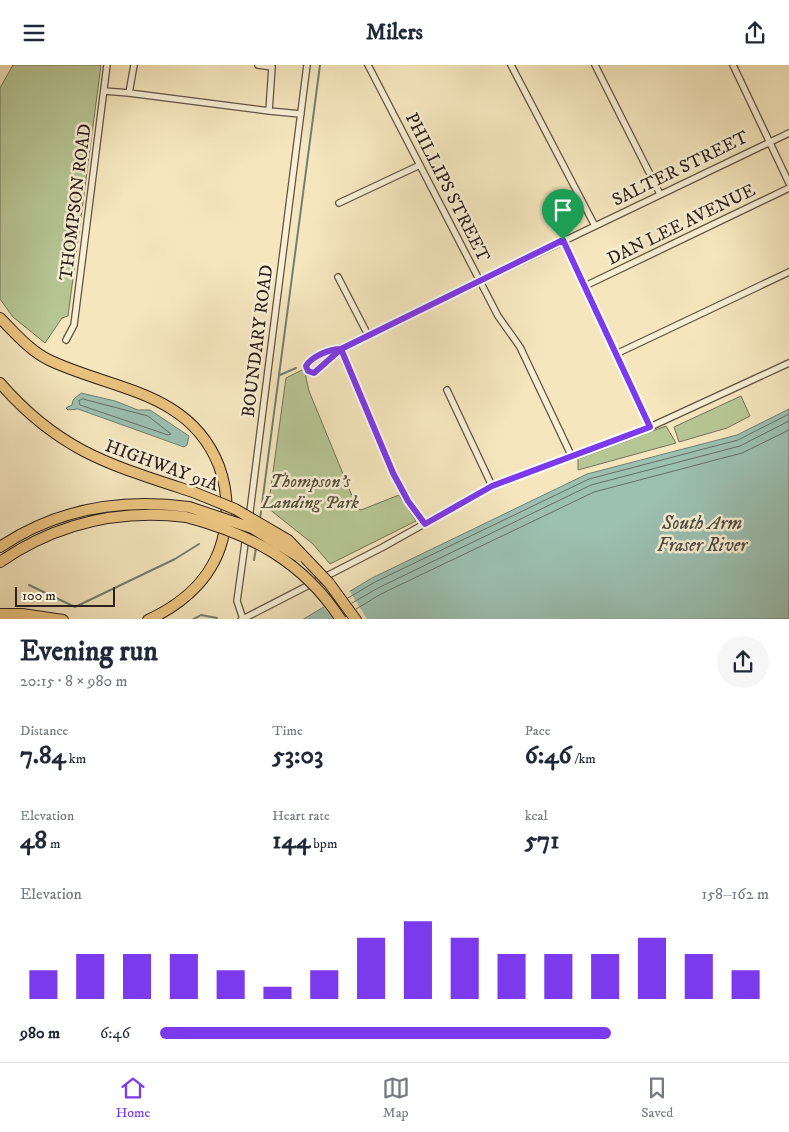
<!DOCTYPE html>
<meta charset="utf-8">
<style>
body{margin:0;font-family:"IM FELL DW Pica",serif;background:#f6f6f7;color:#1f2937;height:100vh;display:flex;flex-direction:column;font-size:19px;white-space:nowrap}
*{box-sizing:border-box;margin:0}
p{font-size:16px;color:#747a83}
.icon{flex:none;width:28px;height:28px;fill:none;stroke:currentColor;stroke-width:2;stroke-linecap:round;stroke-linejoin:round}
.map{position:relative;height:554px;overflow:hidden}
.drawer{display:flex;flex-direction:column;background:#fff;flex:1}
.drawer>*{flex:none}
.scale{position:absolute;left:15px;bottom:12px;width:100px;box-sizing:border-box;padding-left:5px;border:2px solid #2e201a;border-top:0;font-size:14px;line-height:18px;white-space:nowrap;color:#2e201a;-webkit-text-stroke:4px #f8efd5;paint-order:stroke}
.pin{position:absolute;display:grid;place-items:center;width:42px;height:42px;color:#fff;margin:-51px -21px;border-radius:50% 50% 50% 0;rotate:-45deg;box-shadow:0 0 5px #0007}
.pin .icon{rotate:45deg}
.round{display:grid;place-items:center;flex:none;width:52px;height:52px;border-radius:26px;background:#f6f6f7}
.headline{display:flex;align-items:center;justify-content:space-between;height:85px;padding:0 20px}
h1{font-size:28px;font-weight:800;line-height:38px}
.stats{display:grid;grid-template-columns:repeat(3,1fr);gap:8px;height:85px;padding:5px 20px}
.stats div{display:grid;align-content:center}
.stats b{font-size:25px;font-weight:800}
.stats small{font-size:14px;font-weight:400}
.stats p{font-size:14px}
.chart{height:140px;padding:10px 20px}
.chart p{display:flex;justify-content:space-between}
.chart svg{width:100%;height:90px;margin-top:5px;stroke:#7c3aed;stroke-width:6}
ul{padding:0 20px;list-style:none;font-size:16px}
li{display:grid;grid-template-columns:80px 60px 1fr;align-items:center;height:38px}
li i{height:12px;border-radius:6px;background:#7c3aed}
header{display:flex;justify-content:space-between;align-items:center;height:65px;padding:0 20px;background:#fff;font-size:22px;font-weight:800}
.tabs{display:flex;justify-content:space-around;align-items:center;height:70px;border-top:1px solid #e0e1e3;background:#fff;font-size:14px;color:#747a83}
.tabs a{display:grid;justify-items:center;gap:2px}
.tabs .on{color:#7c3aed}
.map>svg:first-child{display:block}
.green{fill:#b7c695;stroke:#727358}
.water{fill:#9cc0b1;stroke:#708075}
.pier{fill:#f5e6be}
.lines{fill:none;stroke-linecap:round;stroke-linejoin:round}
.shore{stroke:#657066;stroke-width:1}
.stream{stroke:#708075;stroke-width:2}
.street-casing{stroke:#605243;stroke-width:8}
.highway-casing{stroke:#2e201a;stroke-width:12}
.street{stroke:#f8efd5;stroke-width:5.5}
.highway{stroke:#eac37f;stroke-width:10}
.highway-bridge-casing{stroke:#2e201a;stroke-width:12;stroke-linecap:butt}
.highway-bridge{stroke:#eac37f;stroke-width:10}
.route-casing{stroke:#fff;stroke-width:10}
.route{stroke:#7c3aed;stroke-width:6}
.labels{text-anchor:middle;stroke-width:5;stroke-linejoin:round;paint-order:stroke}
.street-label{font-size:18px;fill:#2e201a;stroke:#f8efd5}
.park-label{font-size:18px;font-style:italic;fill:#57523f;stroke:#f8efd5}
.water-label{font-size:19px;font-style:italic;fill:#4f5047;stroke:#f8efd5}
</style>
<header><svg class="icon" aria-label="menu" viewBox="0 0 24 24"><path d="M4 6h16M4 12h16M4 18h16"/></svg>Milers<svg class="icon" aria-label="share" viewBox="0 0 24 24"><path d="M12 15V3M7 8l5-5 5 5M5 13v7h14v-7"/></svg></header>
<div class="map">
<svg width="789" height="555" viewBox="0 0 789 555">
<rect width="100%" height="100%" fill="#f5e6be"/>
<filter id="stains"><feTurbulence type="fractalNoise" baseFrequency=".004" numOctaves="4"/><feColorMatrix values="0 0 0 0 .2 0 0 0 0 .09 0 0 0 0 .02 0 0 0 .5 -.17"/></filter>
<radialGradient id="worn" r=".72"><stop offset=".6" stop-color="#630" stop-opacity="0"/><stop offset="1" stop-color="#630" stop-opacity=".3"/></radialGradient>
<path class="green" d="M13 0H101L68 251 62 253 45 278 13 252 0 234V23Z
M304 304 309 326 357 443 361 445 399 430 416 456 330 499 313 479 268 443 286 313Z
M741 331 750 351 727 363 679 377 674 362Z
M666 361 676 378 578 405V394Z"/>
<path class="water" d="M81 328 115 336 138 345H150L189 371 187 380 184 382 78 344 68 345 66 343 72 340 73 335Z
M789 344V554L302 555 372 513 587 409 737 370Z"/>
<path class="pier" d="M348 524 356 536 367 554H333L322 540Z"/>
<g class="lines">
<path class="shore" d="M83 334 148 351 171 369 168 370 80 340 79 336Z
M348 533 375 517 589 414 738 375 789 349
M352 538 378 523 591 420 740 381 789 356
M356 544 381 529 594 427 742 388 789 365"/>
<path class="stream" d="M280 310 296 303
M260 454 320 0
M254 495 256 483
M29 520 75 542 175 494 199 479
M192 555 201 550 217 553"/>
<defs>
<path id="street" d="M258 0 272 2 269 46 301 49
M368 0 498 251 520 282 571 390
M511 0 595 161
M595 0 660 129
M733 0 789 118
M104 26 129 28 134 0
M129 28 269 46
M339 138 420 100
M563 175 650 362
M338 212 368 270
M585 221 789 123
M66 275 74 260 107 0
M341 284C330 284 312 291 306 301L308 307 314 308 341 284 395 257 789 68
M341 284 393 408 408 436 425 459
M616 289 789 207
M447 325 492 421
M249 454 307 0
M243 554 237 536 246 471
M241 555 383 482 492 421 650 362 789 298"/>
<path id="highway" d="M0 253C15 268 30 286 49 295 112 325 190 326 219 401 227 423 229 444 224 468 216 510 185 538 148 555
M0 318C59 386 110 400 193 427
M0 482C58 443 121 433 189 442
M0 497C57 458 119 444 186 452
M329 518 356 555
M0 549H22L63 555"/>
</defs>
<use href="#street" class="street-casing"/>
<use href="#highway" class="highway-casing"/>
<use href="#street" class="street"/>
<use href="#highway" class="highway"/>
<defs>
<path id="highway-bridge" d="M193 427 235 444 288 475 329 518
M189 442 252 463 299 492
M186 452C251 469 304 497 341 555"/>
</defs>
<use href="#highway-bridge" class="highway-bridge-casing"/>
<use href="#highway-bridge" class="highway-bridge"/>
</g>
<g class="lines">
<defs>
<path id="route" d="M563 175 341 284C330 284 312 291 306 301L308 306 314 308 341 284 393 408 408 436 425 459 492 421 650 362 563 175"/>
</defs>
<use href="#route" class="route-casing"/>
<use href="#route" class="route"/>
</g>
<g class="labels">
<g class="street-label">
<text transform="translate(680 103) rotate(-26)" y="6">SALTER STREET</text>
<text transform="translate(448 122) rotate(63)" y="6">PHILLIPS STREET</text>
<text transform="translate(75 137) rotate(-83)" y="6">THOMPSON ROAD</text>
<text transform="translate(681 159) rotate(-26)" y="6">DAN LEE AVENUE</text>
<text transform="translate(257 276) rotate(-83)" y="6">BOUNDARY ROAD</text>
<text transform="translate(162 400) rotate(20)" y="6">HIGHWAY 91A</text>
</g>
<g class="park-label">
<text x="310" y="422">Thompson's<tspan x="310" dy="21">Landing Park</tspan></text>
</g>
<g class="water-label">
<text x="702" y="464">South Arm<tspan x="702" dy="22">Fraser River</tspan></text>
</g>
</g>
<rect width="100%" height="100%" filter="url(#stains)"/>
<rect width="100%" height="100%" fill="url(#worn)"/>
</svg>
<div class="scale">100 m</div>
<div class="pin" style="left:563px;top:175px;background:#1e9e55"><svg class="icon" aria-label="arrive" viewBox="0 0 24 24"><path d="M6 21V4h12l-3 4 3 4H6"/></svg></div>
</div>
<section class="drawer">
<div class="headline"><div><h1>Evening run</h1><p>20:15 · 8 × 980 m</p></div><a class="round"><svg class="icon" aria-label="share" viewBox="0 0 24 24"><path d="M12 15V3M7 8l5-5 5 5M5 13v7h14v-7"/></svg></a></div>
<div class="stats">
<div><p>Distance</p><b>7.84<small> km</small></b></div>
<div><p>Time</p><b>53:03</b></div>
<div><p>Pace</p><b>6:46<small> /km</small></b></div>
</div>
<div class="stats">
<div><p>Elevation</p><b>48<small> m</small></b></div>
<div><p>Heart rate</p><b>144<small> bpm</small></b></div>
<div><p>kcal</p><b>571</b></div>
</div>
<div class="chart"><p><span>Elevation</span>158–162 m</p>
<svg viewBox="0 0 160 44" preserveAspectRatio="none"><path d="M5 44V30M15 44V22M25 44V22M35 44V22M45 44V30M55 44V38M65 44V30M75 44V14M85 44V6M95 44V14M105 44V22M115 44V22M125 44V22M135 44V14M145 44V22M155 44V30"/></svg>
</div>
<ul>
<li><b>980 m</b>6:46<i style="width:74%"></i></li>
</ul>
</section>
<nav class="tabs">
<a class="on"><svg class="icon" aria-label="home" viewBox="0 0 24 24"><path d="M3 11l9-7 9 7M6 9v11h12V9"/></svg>Home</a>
<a><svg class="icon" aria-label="map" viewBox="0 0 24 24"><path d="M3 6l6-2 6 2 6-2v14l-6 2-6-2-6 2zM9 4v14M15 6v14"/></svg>Map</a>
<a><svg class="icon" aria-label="saved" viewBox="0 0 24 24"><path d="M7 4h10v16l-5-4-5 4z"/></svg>Saved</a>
</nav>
